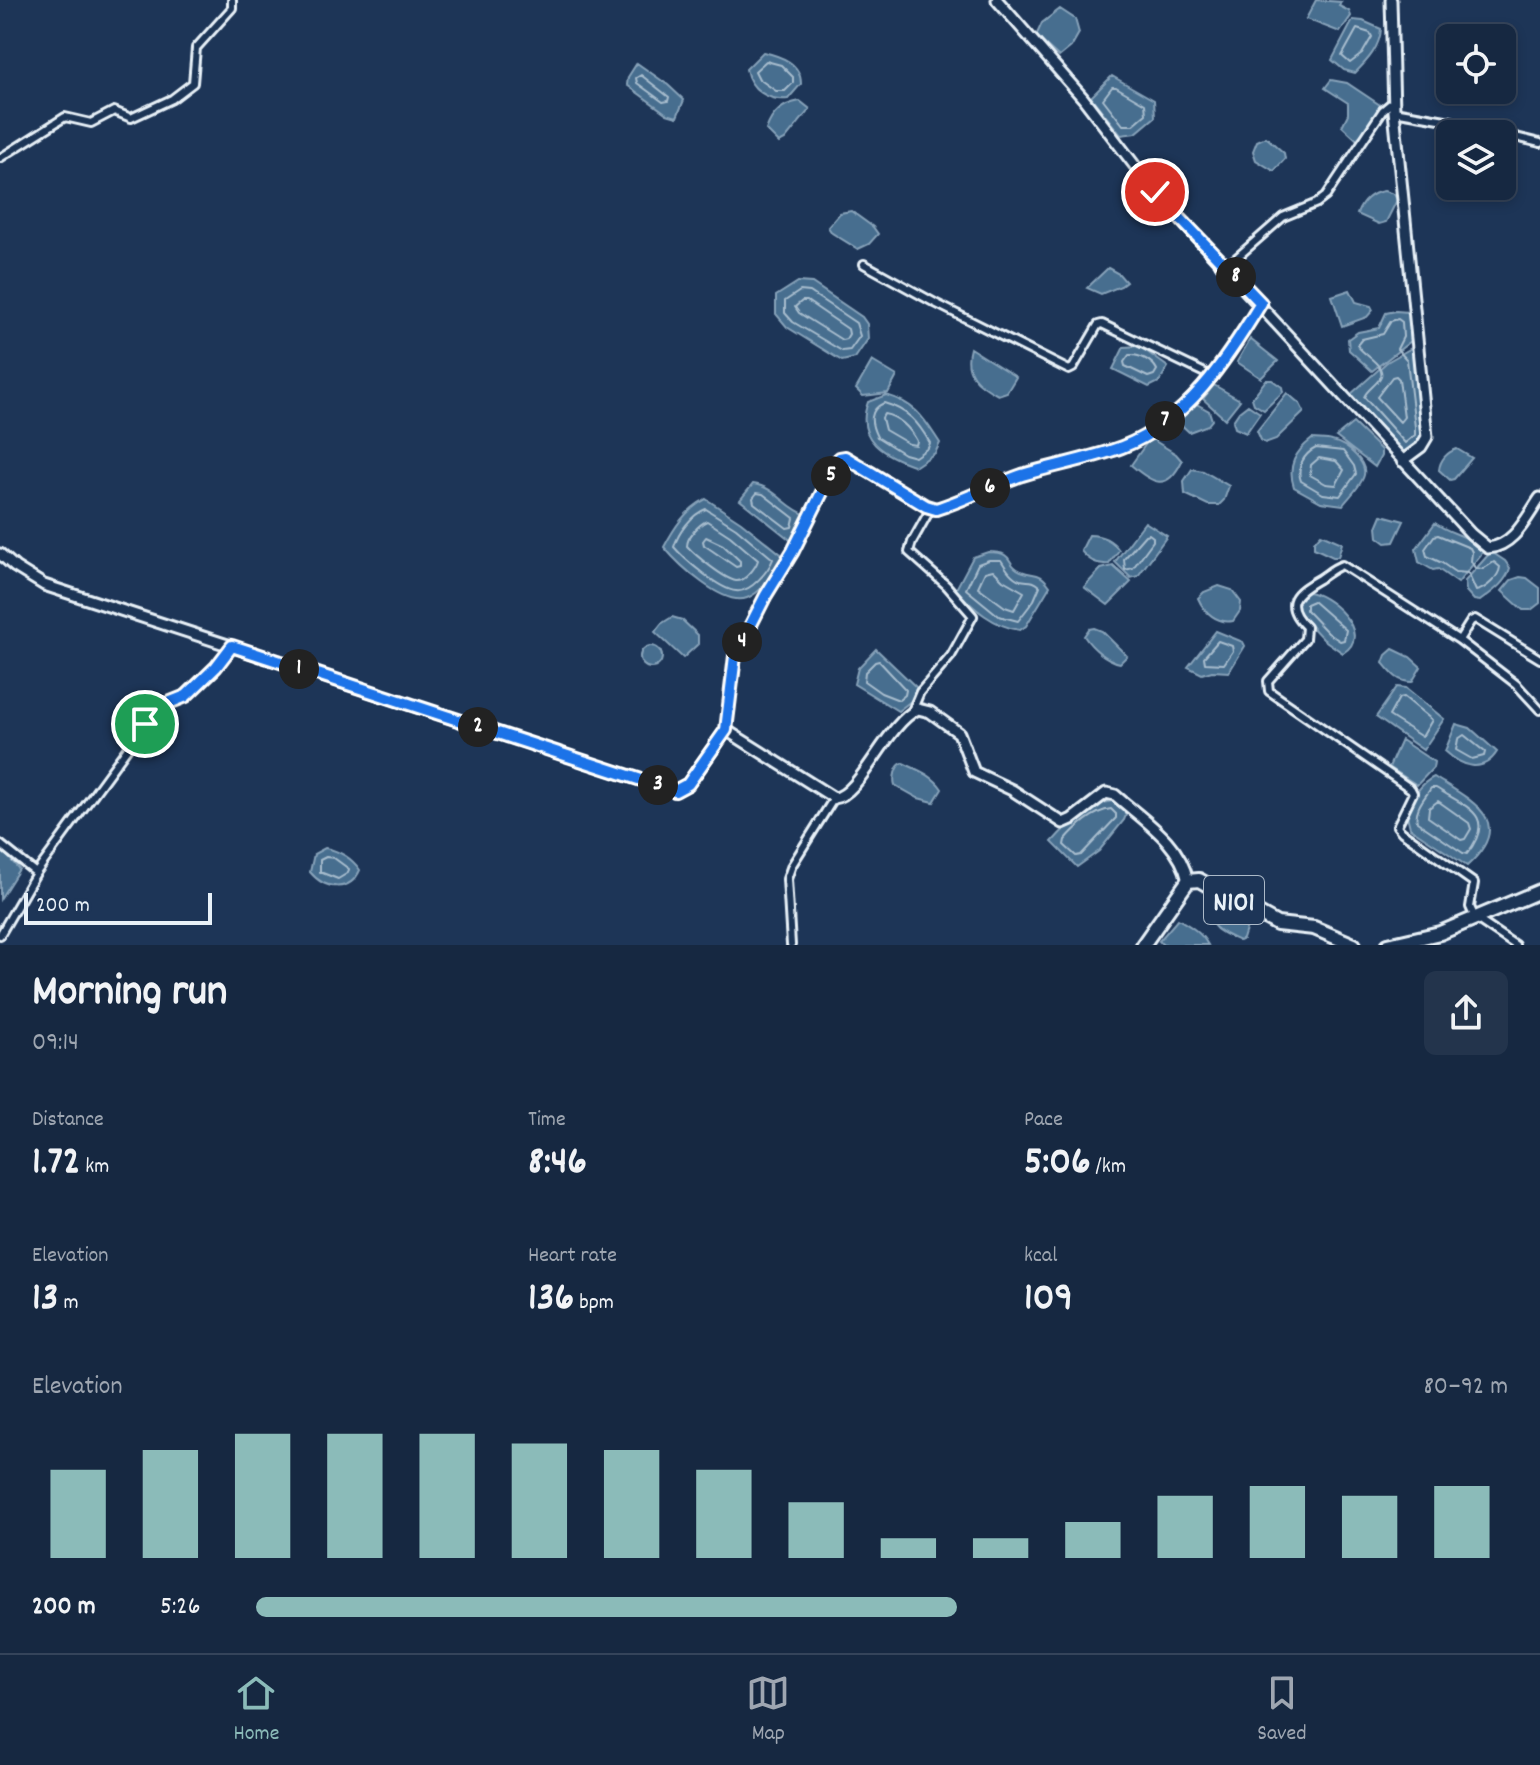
<!DOCTYPE html>
<meta charset="utf-8">
<style>
body{margin:0;font-family:Dekko,sans-serif;background:#23344c;color:#f1f3f6;height:100vh;display:flex;flex-direction:column;font-size:30px;white-space:nowrap}
*{box-sizing:border-box;margin:0}
p{font-size:26px;color:#9ea6b1}
.icon{flex:none;width:44px;height:44px;fill:none;stroke:currentColor;stroke-width:2;stroke-linecap:round;stroke-linejoin:round}
.map{position:relative;height:945px;overflow:hidden}
.side{display:flex;flex-direction:column;background:#162841;flex:1}
.side>*{flex:none}
.fabs{position:absolute;left:1436px;top:24px;display:grid;gap:16px}
.fabs a{display:grid;place-items:center;width:80px;height:80px;border-radius:12px;background:#162841;box-shadow:0 4px 12px #0003,0 0 0 2px #35445a;font-size:40px}
.scale{position:absolute;left:24px;bottom:20px;width:188px;box-sizing:border-box;padding-left:8px;border:4px solid #e8f1f8;border-top:0;font-size:22px;line-height:28px;white-space:nowrap;color:#e8f1f8;-webkit-text-stroke:6px #1d3557;paint-order:stroke}
.pin{position:absolute;display:grid;place-items:center;width:68px;height:68px;color:#fff;margin:-34px;border:4px solid #fff;border-radius:50%;box-shadow:0 2px 8px #0007}
.km{position:absolute;width:40px;height:40px;margin:-20px;border-radius:50%;background:#222;color:#fff;font-size:22px;line-height:40px;text-align:center}
.round{display:grid;place-items:center;flex:none;width:84px;height:84px;border-radius:12px;background:#23344c}
.overview{display:flex;align-items:center;justify-content:space-between;height:136px;padding:0 32px}
h1{font-size:44px;font-weight:800;line-height:60px}
.stats{display:grid;grid-template-columns:repeat(3,1fr);gap:12px;height:136px;padding:8px 32px}
.stats div{display:grid;align-content:center}
.stats b{font-size:40px;font-weight:800}
.stats small{font-size:22px;font-weight:400}
.stats p{font-size:22px}
.chart{height:224px;padding:16px 32px}
.chart p{display:flex;justify-content:space-between}
.chart svg{width:100%;height:144px;margin-top:8px;stroke:#8bbbb9;stroke-width:6}
ul{padding:0 32px;list-style:none;font-size:26px}
li{display:grid;grid-template-columns:128px 96px 1fr;align-items:center;height:60px}
li i{height:20px;border-radius:10px;background:#8bbbb9}
.tabs{display:flex;justify-content:space-around;align-items:center;height:112px;border-top:2px solid #35445a;background:#162841;font-size:22px;color:#9ea6b1}
.tabs a{display:grid;justify-items:center;gap:4px}
.tabs .selected{color:#8bbbb9}
.map>svg:first-child{display:block}
.water{fill:#476e8f;stroke:#87a2b9;stroke-width:2}
.lines{fill:none;stroke-linecap:round;stroke-linejoin:round}
.shore{stroke:#a8bdce;stroke-width:2}
.street-casing{stroke:#e8f1f8;stroke-width:12}
.secondary-casing{stroke:#e8f1f8;stroke-width:15}
.highway-casing{stroke:#e8f1f8;stroke-width:18}
.street{stroke:#1d3557;stroke-width:6}
.secondary{stroke:#1d3557;stroke-width:9}
.highway{stroke:#1d3557;stroke-width:12}
.route-casing{stroke:#fff;stroke-width:16}
.route{stroke:#1a73e8;stroke-width:10}
.labels{text-anchor:middle;stroke-width:6;stroke-linejoin:round;paint-order:stroke}
.shield{fill:#1d3557;stroke:#abb9c8;stroke-width:2}
.shield-label{font-size:28px;font-weight:bold;fill:#e8f1f8}
</style>
<div class="map">
<svg width="1540" height="945" viewBox="0 0 1540 945">
<rect width="100%" height="100%" fill="#1d3557"/>
<filter id="ink" filterUnits="userSpaceOnUse"><feTurbulence type="fractalNoise" baseFrequency=".0125" numOctaves="2"/><feDisplacementMap in="SourceGraphic" scale="16" xChannelSelector="R" yChannelSelector="G"/><feConvolveMatrix kernelMatrix="1 2 1 2 8 2 1 2 1" color-interpolation-filters="sRGB"/></filter>
<g filter="url(#ink)">
<path class="water" d="M1316 0 1341 2 1339 6 1349 11 1351 16 1340 32 1306 19Z
M1060 9 1075 19 1079 33 1071 47 1059 57 1036 36 1042 23Z
M1353 20 1363 21 1381 29C1380 47 1368 60 1355 73L1344 70 1332 60Z
M763 52C781 56 801 63 801 84L788 99C768 101 750 90 746 69Z
M637 63 668 85 684 100 677 117 667 114 627 85 628 77Z
M1112 76 1154 100 1155 117 1136 133 1121 135 1091 97Z
M1331 80 1347 83 1383 107 1366 131 1356 139 1342 126 1348 114V103L1325 88Z
M800 101 810 109 785 140 779 143 766 130C772 113 782 104 800 101Z
M1266 137 1284 153 1285 159 1274 171 1256 160 1253 151 1257 141Z
M1384 191 1394 194 1397 200 1386 222 1379 224 1357 214C1362 201 1371 193 1384 191Z
M851 211 873 227 878 234 869 244 858 249 832 233 828 227 840 213Z
M1108 268 1119 274 1126 282 1121 286 1101 294 1087 288Z
M798 282 812 283 862 317 867 324 868 339 855 358 842 361 787 327 776 314V296Z
M1350 290 1356 302 1371 306 1373 310 1367 317 1342 326 1332 296Z
M1396 311 1408 312 1411 341 1372 371 1349 350 1348 339 1358 332 1379 328 1386 313Z
M1250 339 1278 361 1261 378 1237 362Z
M1139 346 1168 367 1159 382 1149 387 1113 369 1124 347Z
M1413 347 1424 437 1415 447 1403 454 1351 394 1387 362Z
M970 348 1016 377 1007 392 998 395C977 384 963 373 970 348Z
M872 361 897 376 888 393 863 396 856 389Z
M1266 380H1272L1282 387 1283 392 1264 410 1254 404 1252 398Z
M1214 385 1240 400 1225 419 1203 399Z
M1287 393 1300 404 1304 412 1276 439 1265 443 1261 440 1257 431Z
M886 395C917 404 924 419 940 443L935 453 916 466C885 456 854 440 868 402Z
M1193 402 1209 411 1212 420 1208 425 1189 432 1175 419Z
M1248 405 1260 413 1246 433 1235 428 1233 421 1239 412Z
M1353 423 1381 450V456L1375 467 1336 437Z
M1150 438 1176 454 1182 461C1167 492 1153 484 1131 465Z
M1312 439C1319 440 1326 439 1332 441 1346 444 1370 463 1363 478 1359 488 1349 497 1343 505L1321 502 1294 487C1287 466 1295 452 1312 439Z
M1457 449 1472 458 1454 479 1450 480 1439 470C1440 460 1447 452 1457 449Z
M1192 469 1203 471 1229 486 1224 500 1219 505H1208L1185 494 1184 481Z
M753 484C776 487 786 509 807 515L794 543 740 500Z
M706 499 741 522 786 558C776 571 763 592 747 598 723 607 678 564 664 547 674 528 686 509 706 499Z
M1382 515 1404 521 1394 542 1386 543 1378 537 1377 527Z
M1145 522 1167 536 1138 576 1131 578 1115 562Z
M1435 523C1451 535 1472 535 1483 552L1458 583 1438 569 1433 570 1419 562 1416 549Z
M1321 534 1342 543 1338 557H1333L1314 548V542Z
M1089 535C1101 535 1112 540 1119 550L1109 564C1098 565 1088 560 1081 551Z
M988 552C1017 552 1004 564 1021 571 1036 577 1038 570 1050 586L1026 626 1020 630C995 627 972 608 956 589L973 557Z
M1493 553 1505 561 1510 568C1506 583 1492 592 1480 601L1474 600 1466 591 1465 581 1489 554Z
M1113 566 1131 582 1108 605 1084 587 1101 569Z
M1520 577 1527 578 1540 588V603L1531 610H1523L1502 591 1511 580Z
M1219 586 1232 590 1241 602 1240 611 1233 621C1217 624 1204 612 1198 598L1204 592Z
M1307 592C1325 592 1376 633 1343 653L1323 639 1296 610 1299 601Z
M672 617 682 620 698 635V644L683 658 655 632 661 624Z
M1094 628 1102 631 1127 656 1120 663C1106 660 1092 648 1084 636L1089 629Z
M1216 631 1243 642 1245 646 1229 672 1212 671 1202 674 1188 667Z
M640 657a11 11 0 1 1 22 0a11 11 0 1 1-22 0Z
M876 649 918 689 911 701 898 711 854 684 858 668Z
M1393 649 1410 657 1421 667 1412 682C1398 682 1392 674 1383 663L1386 655Z
M1397 687 1406 688 1444 719 1423 750 1376 717Z
M1456 724 1470 728 1497 752C1483 774 1462 767 1445 751Z
M1401 740 1434 762 1433 768 1417 785 1389 767Z
M903 763C918 770 933 775 942 789L934 802 918 798 895 785C893 779 895 765 903 763Z
M1434 777C1472 801 1517 821 1467 866L1410 828C1410 827 1407 816 1407 815 1408 801 1422 782 1434 777Z
M1112 801 1120 806 1126 815 1124 820 1099 851 1077 867 1052 842C1068 824 1088 804 1112 801Z
M0 848 19 869 0 899Z
M325 848C340 851 351 857 360 870 350 893 325 890 310 872L314 854Z
M1220 902 1230 906 1249 920 1243 939 1239 941C1218 931 1201 926 1220 902Z
M1178 919C1190 926 1201 932 1208 945H1163L1159 941Z"/>
<g class="lines">
<path class="shore" d="M1357 29 1370 33 1372 37 1362 54 1350 63 1342 56Z
M766 61 781 65 793 77V83L785 91H776L759 79 755 71Z
M641 75 669 97 668 101 663 102 637 83 636 78Z
M1112 87H1116L1145 104 1146 114 1133 125H1123L1103 99Z
M800 291 810 292 856 323 860 336 850 350 842 351 793 322 785 313V301Z
M802 301H807L848 329 849 334 846 339 842 340 799 313 795 307Z
M1398 319 1402 322 1403 337 1397 349 1407 360 1415 427V435L1405 443 1364 397C1367 389 1378 384 1381 376 1385 365 1362 354 1357 345L1362 339 1383 334 1391 321Z
M1129 355C1139 354 1153 361 1157 370L1154 375 1148 377 1125 366 1124 362Z
M1396 376 1399 379 1404 417 1400 422 1377 397 1392 377Z
M884 403C908 410 918 422 930 443L928 448 915 457 904 454 877 437C870 423 868 410 884 403Z
M884 414C898 416 910 428 917 441L916 445 909 444 885 430 882 418Z
M1316 448 1343 451 1354 466 1356 474 1340 496 1323 494 1301 481C1296 467 1304 454 1316 448Z
M1319 458 1336 461 1344 470 1336 485 1326 484 1310 475 1311 465Z
M757 493 763 494 794 518 792 527 787 528 754 503 753 498Z
M706 509 736 528 773 559C769 570 751 593 736 591 720 590 685 560 674 547 678 533 692 514 706 509Z
M707 521 730 536 758 560C756 567 745 582 736 581 724 579 695 555 687 546 687 537 699 524 707 521Z
M1149 534 1153 537V541L1133 568 1125 570 1124 559 1145 535Z
M1438 535 1470 548 1472 552 1471 561 1475 568 1483 569 1494 562 1500 567C1499 577 1486 589 1476 591L1468 573 1455 572 1442 563 1427 556 1425 549 1434 536Z
M706 537 723 545 740 561V566L736 567 704 545 703 541Z
M989 560H1001C1006 568 1011 577 1020 580 1029 582 1032 579 1040 586L1034 600 1018 621 999 616 966 589 978 564Z
M993 570 1003 580 1024 592 1014 610 1005 607 978 587 985 572Z
M1313 601 1346 630 1344 640 1340 641 1328 633 1306 610V604Z
M1218 641 1232 646 1233 651 1224 664 1205 663 1204 657Z
M879 661 906 690 905 695 899 700 881 693 864 681 865 672 875 662Z
M1404 697 1432 720 1422 737 1389 716 1399 698Z
M1464 735 1485 752 1484 756 1472 759 1456 750 1458 739Z
M1431 788H1436C1468 808 1497 815 1467 854L1463 853 1417 822C1414 809 1424 799 1431 788Z
M1438 801 1469 823 1471 829 1465 839 1461 840 1428 817 1429 808Z
M1111 809 1116 814V818L1081 855 1076 856 1064 845 1065 840C1076 827 1094 811 1111 809Z
M326 857 334 858 349 869 348 873 338 879 320 872V860Z"/>
<defs>
<path id="street" d="M1394 111 1451 121 1540 143
M0 158 65 117 91 123 114 111 131 118 172 99 193 83 196 48 232 8V0
M864 264 935 303 1069 370 1073 368 1098 325 1102 324 1213 377
M1226 267 1283 217 1317 203 1326 196 1383 110 1394 101
M1459 640 1471 621 1475 619 1540 659
M912 711 920 692 951 656 973 616 946 585 909 552 912 542 931 508
M726 730 735 656 766 595 793 551 839 458 845 457 926 506 936 509C965 500 993 485 1022 475 1055 465 1090 459 1122 447 1187 422 1226 360 1261 303
M0 844 36 873 145 724 166 704 186 696 216 667 232 646
M0 935 36 873
M791 945 787 879 792 865 834 798
M1515 945 1475 918 1470 907 1474 883 1402 832 1397 826 1413 793 1411 789 1269 691 1268 681 1305 639 1306 627C1281 603 1296 592 1319 579 1327 574 1333 568 1342 565L1459 640 1516 684 1540 710"/>
<path id="secondary" d="M997 0 1083 98 1155 192 1471 534 1488 548C1514 546 1526 518 1540 498
M1391 0 1394 111 1427 437 1421 447 1402 461
M0 554 15 567 44 585 675 791 688 784 726 730 834 798C860 796 886 724 918 709L930 712 959 733 974 772 1012 790 1063 823 1072 819 1106 793 1115 795C1143 820 1180 842 1188 881"/>
<path id="highway" d="M1143 945 1188 881 1199 880 1277 924 1314 928 1354 945
M1388 945 1440 933 1540 891"/>
</defs>
<use href="#street" class="street-casing"/>
<use href="#secondary" class="secondary-casing"/>
<use href="#highway" class="highway-casing"/>
<use href="#street" class="street"/>
<use href="#secondary" class="secondary"/>
<use href="#highway" class="highway"/>
</g>
</g>
<g class="lines" filter="url(#ink)">
<defs>
<path id="route" d="M145 724 166 704 186 696 216 667 232 646 675 791 688 784 726 730 735 656 766 595 793 551 839 458 845 457 926 506 936 509C965 500 993 485 1022 475 1055 465 1090 459 1122 447 1187 422 1227 359 1261 303L1155 192"/>
</defs>
<use href="#route" class="route-casing"/>
<use href="#route" class="route"/>
</g>
<g class="labels">
<rect class="shield" x="1204" y="876" width="60" height="48" rx="6"/>
<g class="shield-label">
<text x="1234" y="910">N101</text>
</g>
</g>
</svg>
<div class="fabs">
<a><svg class="icon" aria-label="locate" viewBox="0 0 24 24"><circle cx="12" cy="12" r="6"/><path d="M12 2v4M12 18v4M2 12h4M18 12h4"/></svg></a>
<a><svg class="icon" aria-label="layers" viewBox="0 0 24 24"><path d="M12 4l9 5-9 5-9-5zM3 14l9 5 9-5"/></svg></a>
</div>
<div class="scale">200 m</div>
<div class="pin" style="left:145px;top:724px;background:#1e9e55"><svg class="icon" aria-label="arrive" viewBox="0 0 24 24"><path d="M6 21V4h12l-3 4 3 4H6"/></svg></div>
<div class="pin" style="left:1155px;top:192px;background:#d93025"><svg class="icon" aria-label="check" viewBox="0 0 24 24"><path d="M5 12l5 5 9-10"/></svg></div>
<b class="km" style="left:299px;top:669px">1</b>
<b class="km" style="left:478px;top:727px">2</b>
<b class="km" style="left:658px;top:785px">3</b>
<b class="km" style="left:742px;top:642px">4</b>
<b class="km" style="left:831px;top:476px">5</b>
<b class="km" style="left:990px;top:488px">6</b>
<b class="km" style="left:1165px;top:421px">7</b>
<b class="km" style="left:1236px;top:277px">8</b>
</div>
<section class="side">
<div class="overview"><div><h1>Morning run</h1><p>09:14</p></div><a class="round"><svg class="icon" aria-label="share" viewBox="0 0 24 24"><path d="M12 15V3M7 8l5-5 5 5M5 13v7h14v-7"/></svg></a></div>
<div class="stats">
<div><p>Distance</p><b>1.72<small> km</small></b></div>
<div><p>Time</p><b>8:46</b></div>
<div><p>Pace</p><b>5:06<small> /km</small></b></div>
</div>
<div class="stats">
<div><p>Elevation</p><b>13<small> m</small></b></div>
<div><p>Heart rate</p><b>136<small> bpm</small></b></div>
<div><p>kcal</p><b>109</b></div>
</div>
<div class="chart"><p><span>Elevation</span>80–92 m</p>
<svg viewBox="0 0 160 44" preserveAspectRatio="none"><path d="M5 44V17M15 44V11M25 44V6M35 44V6M45 44V6M55 44V9M65 44V11M75 44V17M85 44V27M95 44V38M105 44V38M115 44V33M125 44V25M135 44V22M145 44V25M155 44V22"/></svg>
</div>
<ul>
<li><b>200 m</b>5:26<i style="width:56%"></i></li>
</ul>
</section>
<nav class="tabs">
<a class="selected"><svg class="icon" aria-label="home" viewBox="0 0 24 24"><path d="M3 11l9-7 9 7M6 9v11h12V9"/></svg>Home</a>
<a><svg class="icon" aria-label="map" viewBox="0 0 24 24"><path d="M3 6l6-2 6 2 6-2v14l-6 2-6-2-6 2zM9 4v14M15 6v14"/></svg>Map</a>
<a><svg class="icon" aria-label="saved" viewBox="0 0 24 24"><path d="M7 4h10v16l-5-4-5 4z"/></svg>Saved</a>
</nav>
